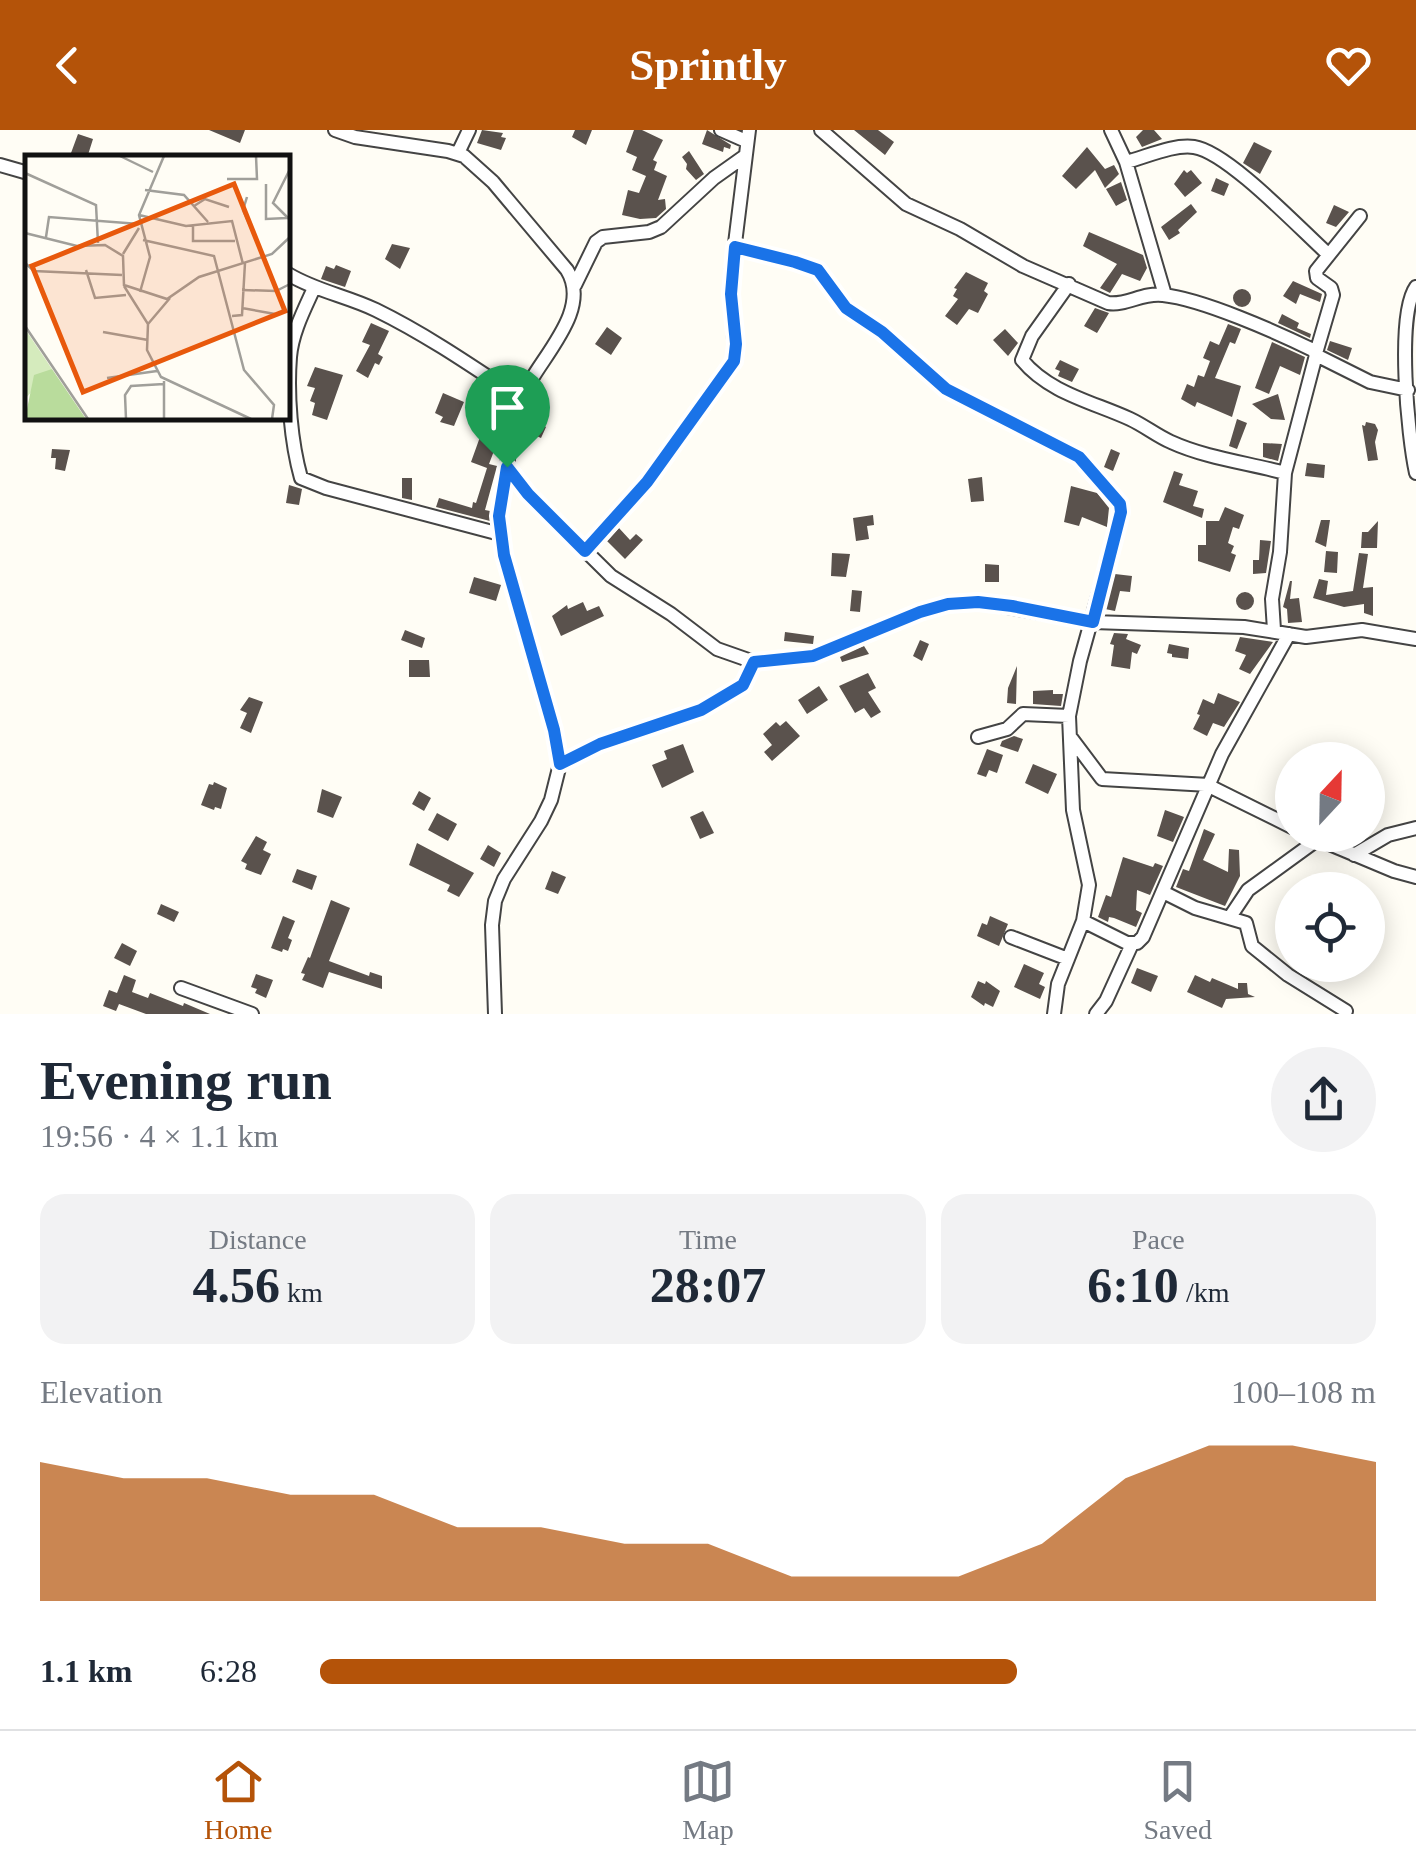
<!DOCTYPE html>
<meta charset="utf-8">
<style>
body{margin:0;font-family:Georgia,serif;background:#f2f2f3;color:#1f2937;height:100vh;display:flex;flex-direction:column;font-size:38px;white-space:nowrap}
*{box-sizing:border-box;margin:0}
p{font-size:32px;color:#747a83}
.icon{flex:none;width:55px;height:55px;fill:none;stroke:currentColor;stroke-width:2;stroke-linecap:round;stroke-linejoin:round}
.map{position:relative;height:884px;overflow:hidden}
.drawer{display:flex;flex-direction:column;background:#fff;flex:1}
.drawer>*{flex:none}
.needle{width:65px;rotate:22deg}
.buttons{position:absolute;left:1275px;top:612px;display:grid;gap:20px}
.buttons a{display:grid;place-items:center;width:110px;height:110px;border-radius:50%;background:#fff;box-shadow:0 5px 25px #0003;font-size:50px}
.pin{position:absolute;display:grid;place-items:center;width:85px;height:85px;color:#fff;margin:-102px -42px;border-radius:50% 50% 50% 0;rotate:-45deg;box-shadow:0 0 10px #0007}
.pin .icon{rotate:45deg}
.round{display:grid;place-items:center;flex:none;width:105px;height:105px;border-radius:52px;background:#f2f2f3}
.headline{display:flex;align-items:center;justify-content:space-between;height:170px;padding:0 40px}
h1{font-size:55px;font-weight:700;line-height:75px}
.figures{display:grid;grid-template-columns:repeat(3,1fr);gap:15px;height:170px;padding:10px 40px}
.figures div{display:grid;align-content:center;border-radius:25px;background:#f2f2f3;text-align:center}
.figures b{font-size:50px;font-weight:700}
.figures small{font-size:28px;font-weight:400}
.figures p{font-size:28px}
.chart{height:280px;padding:20px 40px}
.chart p{display:flex;justify-content:space-between}
.chart svg{width:100%;height:180px;margin-top:10px;fill:#b45309;opacity:.7}
ul{padding:0 40px;list-style:none;font-size:32px}
li{display:grid;grid-template-columns:160px 120px 1fr;align-items:center;height:75px}
li i{height:25px;border-radius:12px;background:#b45309}
header{display:flex;justify-content:space-between;align-items:center;height:130px;padding:0 40px;background:#b45309;color:#fff;font-size:45px;font-weight:700}
.tabs{display:flex;justify-content:space-around;align-items:center;height:140px;border-top:2px solid #e0e1e3;background:#fff;font-size:28px;color:#747a83}
.tabs a{display:grid;justify-items:center;gap:5px}
.tabs .current{color:#b45309}
.map>svg:first-child{display:block}
.building{fill:#5a524d}
.lines{fill:none;stroke-linecap:round;stroke-linejoin:round}
.street-casing{stroke:#444;stroke-width:16}
.street{stroke:#fff;stroke-width:12}
.route-casing{stroke:#fff;stroke-width:20}
.route{stroke:#1a73e8;stroke-width:12}
.inset-road{fill:none;stroke:#a09f9a;stroke-width:2.5}
.view{fill:#e8590c;fill-opacity:0.15;stroke:#e8590c;stroke-width:5}
.inset-edge{fill:none;stroke:#111;stroke-width:5}
</style>
<header><svg class="icon" aria-label="back" viewBox="0 0 24 24"><path d="M15 5l-7 7 7 7"/></svg>Sprintly<svg class="icon" aria-label="heart" viewBox="0 0 24 24"><path d="M12 20l-8-8c-3-5 5-10 8-4 3-6 11-1 8 4z"/></svg></header>
<div class="map">
<svg width="1416" height="884" viewBox="0 0 1416 884">
<rect width="100%" height="100%" fill="#fffdf5"/>
<path class="building" d="M209 0H245L240 13Z
M482 0 503 3 501 7 506 8 501 20 477 13Z
M575 0H592L586 15 572 7Z
M634 0H642L663 10 653 30 657 32 654 40 667 46 658 70 665 69 666 79 656 88 640 89 622 85 628 60 639 63 646 46 632 40 637 27 626 22Z
M707 0 731 15 730 19 724 17 723 22 702 14Z
M854 0H878L894 12 885 25Z
M1143 0H1154L1162 9 1142 17 1136 7Z
M78 4 93 9 87 28 71 23Z
M1254 12 1272 21 1260 44 1243 33Z
M1087 17 1105 39 1114 35 1119 44 1105 58 1095 40 1076 59 1062 46Z
M689 21 704 44 696 50 686 39 687 34 682 27Z
M1184 40 1187 43 1191 40 1202 53 1185 67 1174 54Z
M1216 48 1229 54 1224 66 1211 61Z
M1121 52 1127 70 1116 76 1106 59Z
M1191 74 1197 82 1178 100 1180 103 1169 110 1161 97Z
M1334 75 1349 82 1336 97 1326 93Z
M1089 102 1143 125 1147 138 1140 151 1122 144 1110 163 1100 158 1117 134 1083 116Z
M392 114 410 118 400 139 385 129Z
M336 135 351 141 345 157 321 149 326 136 334 139Z
M966 142 988 153 984 161 988 164 978 183 969 179 957 195 945 186 958 169 953 166 957 159 954 158Z
M1293 151 1322 164 1320 172 1300 164 1296 174 1283 166Z
M1233 168a9 9 0 1 1 18 0a9 9 0 1 1-18 0Z
M1095 178 1109 183 1097 203 1084 196Z
M1282 184 1299 193 1297 198 1311 204 1310 208 1278 193Z
M371 193 389 201 378 224 383 227 379 235 375 233 368 248 356 241 370 215 362 212Z
M1228 194 1241 199 1235 214 1230 212 1215 248 1241 256 1232 287 1197 272 1195 277 1181 269 1187 254 1194 257 1198 245 1204 247 1210 231 1203 228 1210 211 1219 215Z
M607 197 622 208 611 225 595 214Z
M1005 199 1018 213 1008 226 993 210Z
M1330 211 1352 218 1348 230 1327 220Z
M1272 212 1305 227 1300 245 1280 236 1269 264 1255 258Z
M1060 230 1079 239 1072 252 1058 246 1060 241 1055 239Z
M315 237 343 245 327 290 312 285 315 273 310 271 315 258 307 256Z
M443 263 464 272 454 296 440 292 443 287 435 283Z
M1278 264 1285 290 1271 289 1252 274Z
M530 287 546 297 541 308 532 304 534 300 526 297Z
M1237 289 1247 293 1237 319 1229 316Z
M1366 292 1375 294 1378 300 1375 312 1378 330 1368 331 1362 295 1365 296Z
M480 307 497 313 489 334 497 336 485 380 490 381V391L436 377 439 368 472 378 473 372 476 373 487 338 471 332Z
M1263 313 1282 314 1278 331 1263 327Z
M52 319 70 320 65 341 55 339 56 328H51Z
M1111 319 1120 323 1113 341 1104 337Z
M1307 333 1325 335 1324 348 1305 346Z
M1174 341 1183 344 1179 355 1198 361 1193 376 1204 379 1202 388 1163 372Z
M982 347 984 371 971 372 968 349Z
M402 348H412V370L402 368Z
M289 355 302 359 299 375 286 373Z
M1071 356 1097 363 1109 378 1107 397 1082 387 1079 396 1064 392Z
M1225 377 1244 385 1239 399 1233 397 1228 413 1234 416 1231 423 1236 425 1230 442 1198 431V415H1206V391H1219Z
M873 385 874 395 867 396 869 409 856 411 853 388Z
M1321 390H1330L1326 417 1315 412Z
M1378 391 1377 418H1361L1362 402H1368Z
M619 398 630 410 636 404 643 410 625 429 607 411Z
M1260 410 1271 411 1266 443 1253 444V430H1259Z
M1326 421 1338 422 1337 443 1324 442Z
M832 423 850 424 846 447 831 446Z
M1359 423 1368 424 1363 458 1373 457V486L1364 483V474L1344 477 1313 468 1319 449 1328 451 1326 465 1353 461Z
M985 434 999 435V452H985Z
M1115 444 1132 446 1130 462 1120 461 1115 481 1105 479Z
M474 447 501 455 496 471 469 463Z
M1290 451H1292L1290 469 1299 468 1302 492 1288 493 1287 479 1283 477Z
M852 460 862 461 860 482 850 481Z
M1236 471a9 9 0 1 1 18 0a9 9 0 1 1-18 0Z
M583 472 587 481 599 476 604 486 561 506 552 486 567 475 568 479Z
M405 500 425 508 422 518 401 510Z
M785 502 814 506 813 514 784 511Z
M1114 503 1128 504 1126 509 1141 515 1137 524 1132 522 1130 539 1111 536 1114 515 1110 514Z
M1240 507 1273 512 1250 544 1239 539 1246 525 1235 521Z
M920 510 929 514 922 531 913 526Z
M1169 514 1189 518 1188 529 1172 527V524L1167 523Z
M864 516 869 524 842 532 840 527Z
M409 530H429L430 547H409Z
M1017 536 1016 574 1007 573 1008 558Z
M868 543 876 558 868 562 881 582 871 588 864 578 855 583 839 556Z
M819 556 828 570 807 584 798 570Z
M1053 560V564H1063L1061 576 1033 574V561Z
M1218 563 1240 572 1224 597 1213 593 1207 606 1193 599 1200 585 1197 584 1203 569 1214 574Z
M249 567 263 572 251 603 240 598 247 583 240 580Z
M786 591 800 606 772 631 764 622 772 615 763 604 776 592 780 596Z
M1014 606 1023 609 1018 622 1000 616 1002 611Z
M683 614 694 642 662 658 652 635 667 629 664 621Z
M987 619 1003 625 997 643 989 640 986 647 977 644Z
M1033 634 1057 644 1048 664 1025 653Z
M214 652 227 658 221 679 215 677 214 680 201 675 209 654 213 655Z
M322 659 342 667 333 688 317 682Z
M419 661 431 668 424 681 412 674Z
M1165 680 1184 687 1173 712 1157 706Z
M703 681 714 703 700 709 690 687Z
M437 683 457 694 448 711 428 700Z
M1204 699 1215 704 1203 730 1228 742 1229 719 1239 720 1240 746 1225 776 1176 757 1183 739 1189 741Z
M256 706 267 712 263 720 271 724 261 745 245 739 247 734 241 731Z
M417 713 474 743 459 767 447 761 450 755 409 735Z
M488 715 501 723 494 737 480 729Z
M1123 727 1153 737 1155 733 1163 736 1150 765 1137 760 1136 780 1142 783 1136 797 1114 788 1109 787 1108 792 1098 787 1106 765 1111 767Z
M297 739 317 746 312 760 292 752Z
M552 741 566 747 558 764 545 759Z
M331 770 350 778 329 831 369 846 370 842 382 846V859L329 842 323 858 302 850 305 844 301 843 308 827 310 828Z
M161 774 179 782 174 792 157 784Z
M283 786 295 791 288 808 292 810 288 821 283 819 282 822 271 818Z
M990 786 1008 794 999 816 977 806 982 793 987 795Z
M122 813 137 821 130 836 114 828Z
M1024 834 1044 843 1039 854 1045 857 1040 869 1014 857Z
M1137 838 1158 846 1151 862 1131 853Z
M256 844 273 850 266 868 255 863 257 859 251 857Z
M124 845 136 850 132 862 148 868 150 863 183 876 184 873 210 884H146L119 874 116 881 103 876 109 860 117 863Z
M1195 845 1210 852 1212 848 1238 859V853H1247L1248 864 1255 867 1226 869 1222 878 1187 862Z
M978 851 985 854 986 851 1000 861 993 877 985 873 984 876 971 867Z"/>
<g class="lines">
<defs>
<path id="street" d="M335 0 355 7 448 21 464 26 493 52 567 140C593 182 537 230 522 267 512 289 510 314 507 337L528 364 611 446 671 484 717 519 754 532 813 526 920 482 948 474 978 472 1093 492 1244 497 1306 507 1362 500 1416 509
M721 0 746 11
M821 0 906 74 960 99 1023 136 1108 173C1126 176 1143 162 1163 165 1202 169 1276 202 1313 220L1316 225 1285 343 1280 422 1272 469 1274 500
M1111 0 1126 32 1165 165
M458 23 469 0
M1126 32C1146 27 1173 14 1194 17 1228 22 1301 100 1329 125
M0 35 28 43
M735 117 795 132 818 141 847 177 882 202 946 259 1079 327 1119 374V391L1080 531 1069 586 1073 680 1089 755 1083 791 1058 854 1054 884
M288 144C316 161 347 166 376 180 421 202 463 230 505 258L520 271
M1069 154 1032 206 1022 230C1049 263 1093 272 1130 289 1145 296 1157 306 1171 312 1206 328 1248 333 1285 343
M575 155 596 112 603 107 649 102 661 97 714 48 745 26
M1416 157C1396 185 1408 307 1416 343
M314 158C304 180 292 203 290 227 287 265 291 312 301 348L326 358 500 404
M1316 223 1333 165 1331 158 1317 148 1316 141 1360 86
M1316 225 1370 252 1408 260
M585 421 647 352 735 231 731 146 749 0
M978 607 1007 599 1023 584 1069 586
M1072 609 1102 649 1209 655
M560 634 600 614 701 580 743 555 754 532
M1209 656 1292 697
M1308 705 1394 741 1416 747
M1354 725 1388 705 1416 698
M1163 762 1195 778 1246 793 1252 816 1288 845 1346 881
M1230 787 1248 760 1317 710
M1083 791 1127 813H1137L1143 807 1222 624 1289 504
M1011 807 1068 829
M181 858 252 884
M495 884 492 795 495 771 504 749 541 691 551 670 560 634 554 600 504 425 499 386 507 337
M1096 884 1106 871 1132 814"/>
</defs>
<use href="#street" class="street-casing"/>
<use href="#street" class="street"/>
</g>
<g class="lines">
<defs>
<path id="route" d="M735 117 795 132 818 140 846 178 882 202 946 259 1079 327 1120 374 1121 382 1093 492 1012 476 978 472 948 474 920 482 813 526 754 532 743 555 701 580 600 614 560 634 554 600 504 425 499 386 507 337 528 364 585 421 647 352 734 231 736 214 731 164Z"/>
</defs>
<use href="#route" class="route-casing"/>
<use href="#route" class="route"/>
</g>
<g transform="translate(25 25)">
<rect width="265" height="265" fill="#fffdf5"/>
<path d="M0 174 27 214 0 244Z" fill="#d5ebbd"/>
<path d="M27 214 61 264H0L9 220Z" fill="#b9dc9c"/>
<path class="inset-road" d="M95 1 128 17M265 14 248 48 265 65M0 18 71 50 73 88M202 24H232L231 1M241 29V64L262 63M120 35 159 40 183 67M222 42 218 55 239 102M169 51 180 44 204 52M114 60 161 71 207 66 218 109M168 71V86H210M0 78 52 91 80 90 98 101 99 130 142 144 174 122 247 99 265 82M21 82 24 62 114 69M118 85 189 101 219 215 249 250 247 264M98 99 114 73M0 108 9 116 97 120M61 115 70 143 101 140M99 131 123 169 122 195 136 222 226 264M217 135 251 136 265 129M115 137 125 102 114 60 139 1M217 153 250 159M207 161 217 160 220 108M123 169 145 143M0 171 63 264M78 177 123 185M82 223 132 216M139 226V264M101 264 100 240 106 231 139 229"/>
<path class="view" d="M209 29 260 156 58 237 7 111Z"/>
<rect width="265" height="265" class="inset-edge"/>
</g>
</svg>
<div class="buttons">
<a><svg class="needle" viewBox="-14 -14 28 28"><path d="M0-13l5 13h-10z" fill="#e53935"/><path d="M0 13l5-13h-10z" fill="#747a83"/></svg></a>
<a><svg class="icon" aria-label="locate" viewBox="0 0 24 24"><circle cx="12" cy="12" r="6"/><path d="M12 2v4M12 18v4M2 12h4M18 12h4"/></svg></a>
</div>
<div class="pin" style="left:507px;top:337px;background:#1e9e55"><svg class="icon" aria-label="arrive" viewBox="0 0 24 24"><path d="M6 21V4h12l-3 4 3 4H6"/></svg></div>
</div>
<section class="drawer">
<div class="headline"><div><h1>Evening run</h1><p>19:56 · 4 × 1.1 km</p></div><a class="round"><svg class="icon" aria-label="share" viewBox="0 0 24 24"><path d="M12 15V3M7 8l5-5 5 5M5 13v7h14v-7"/></svg></a></div>
<div class="figures">
<div><p>Distance</p><b>4.56<small> km</small></b></div>
<div><p>Time</p><b>28:07</b></div>
<div><p>Pace</p><b>6:10<small> /km</small></b></div>
</div>
<div class="chart"><p><span>Elevation</span>100–108 m</p>
<svg viewBox="0 0 160 44" preserveAspectRatio="none"><path d="M0 44V10L10 14L20 14L30 18L40 18L50 26L60 26L70 30L80 30L90 38L100 38L110 38L120 30L130 14L140 6L150 6L160 10V44z"/></svg>
</div>
<ul>
<li><b>1.1 km</b>6:28<i style="width:66%"></i></li>
</ul>
</section>
<nav class="tabs">
<a class="current"><svg class="icon" aria-label="home" viewBox="0 0 24 24"><path d="M3 11l9-7 9 7M6 9v11h12V9"/></svg>Home</a>
<a><svg class="icon" aria-label="map" viewBox="0 0 24 24"><path d="M3 6l6-2 6 2 6-2v14l-6 2-6-2-6 2zM9 4v14M15 6v14"/></svg>Map</a>
<a><svg class="icon" aria-label="saved" viewBox="0 0 24 24"><path d="M7 4h10v16l-5-4-5 4z"/></svg>Saved</a>
</nav>
